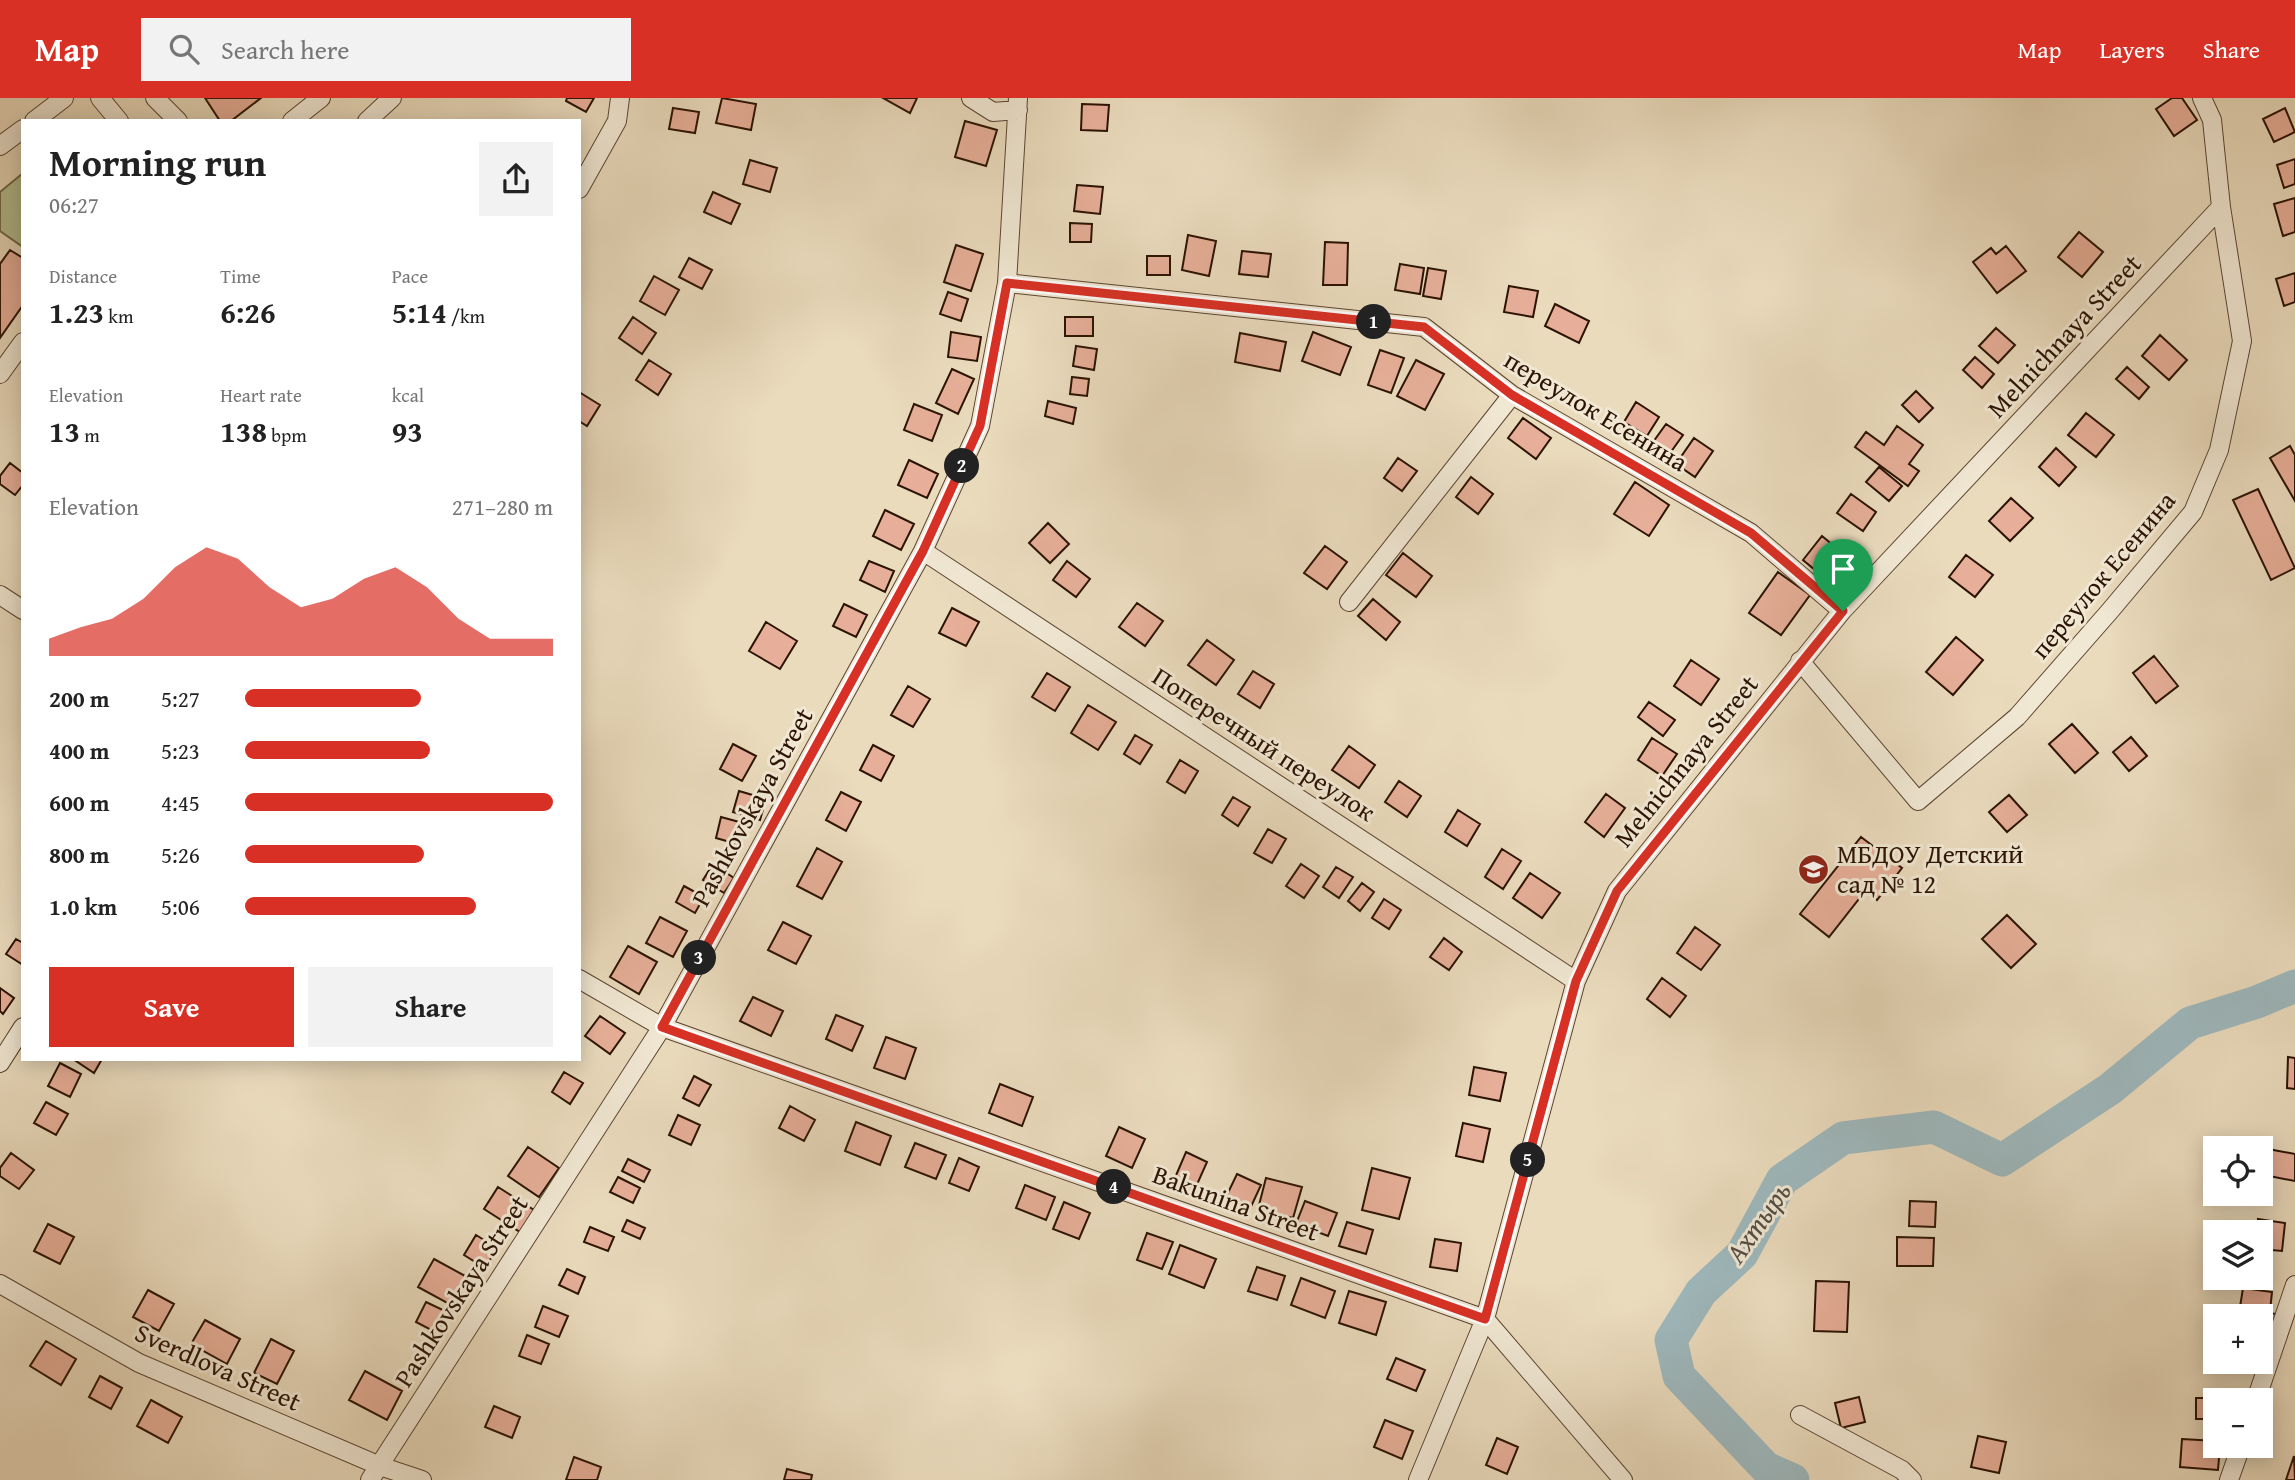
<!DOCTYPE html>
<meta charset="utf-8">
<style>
body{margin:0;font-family:"Gentium Book Plus",serif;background:#f2f2f2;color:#222;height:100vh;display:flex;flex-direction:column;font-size:26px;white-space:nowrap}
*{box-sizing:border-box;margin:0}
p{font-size:23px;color:#767676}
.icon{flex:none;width:38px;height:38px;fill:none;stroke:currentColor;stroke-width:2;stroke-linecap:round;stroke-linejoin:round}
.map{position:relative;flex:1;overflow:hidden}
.drawer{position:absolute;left:21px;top:21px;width:560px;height:942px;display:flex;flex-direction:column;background:#fff;border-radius:0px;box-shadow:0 4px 18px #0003}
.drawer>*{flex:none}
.fabs{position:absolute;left:2203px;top:1038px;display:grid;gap:14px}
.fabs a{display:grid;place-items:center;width:70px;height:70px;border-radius:0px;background:#fff;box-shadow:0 4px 18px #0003;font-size:35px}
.pin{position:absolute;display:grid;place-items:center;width:60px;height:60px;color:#fff;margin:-72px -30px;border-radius:50% 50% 50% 0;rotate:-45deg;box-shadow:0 0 7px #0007}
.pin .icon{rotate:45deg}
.km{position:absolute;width:35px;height:35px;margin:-18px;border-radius:50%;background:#222;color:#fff;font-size:19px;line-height:35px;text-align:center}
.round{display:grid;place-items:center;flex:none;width:74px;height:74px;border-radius:0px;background:#f2f2f2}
.headline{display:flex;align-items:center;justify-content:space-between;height:119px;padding:0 28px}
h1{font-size:38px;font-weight:700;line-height:52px}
.metrics{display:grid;grid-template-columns:repeat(3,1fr);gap:10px;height:119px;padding:7px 28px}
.metrics div{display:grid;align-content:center}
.metrics b{font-size:30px;font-weight:700}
.metrics small{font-size:19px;font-weight:400}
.metrics p{font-size:19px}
.chart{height:196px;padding:14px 28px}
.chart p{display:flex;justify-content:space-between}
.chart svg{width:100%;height:126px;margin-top:7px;fill:#d93025;opacity:.7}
.cta{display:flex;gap:14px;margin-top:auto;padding:14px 28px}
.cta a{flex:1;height:80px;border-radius:0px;background:#d93025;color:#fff;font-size:28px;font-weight:700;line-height:80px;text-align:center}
.cta a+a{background:#f2f2f2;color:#222}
ul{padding:0 28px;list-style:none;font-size:23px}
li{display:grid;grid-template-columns:112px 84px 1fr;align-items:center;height:52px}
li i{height:18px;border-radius:9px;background:#d93025}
header{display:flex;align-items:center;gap:42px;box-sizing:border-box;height:98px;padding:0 35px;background:#d93025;color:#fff}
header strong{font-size:33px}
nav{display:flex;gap:38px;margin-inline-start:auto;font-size:24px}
.search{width:490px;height:63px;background:#f2f2f2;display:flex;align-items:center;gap:18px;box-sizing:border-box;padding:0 24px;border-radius:0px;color:#767676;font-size:26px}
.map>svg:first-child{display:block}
.green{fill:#b5c092;stroke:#706a4a;stroke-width:2}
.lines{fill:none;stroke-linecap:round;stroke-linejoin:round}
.river{stroke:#9eb8bd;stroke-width:33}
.building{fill:#e7af99;stroke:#2b1303;stroke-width:2}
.minor-casing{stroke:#5b4532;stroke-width:20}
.minor{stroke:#f1e8d4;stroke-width:18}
.route-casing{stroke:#fff;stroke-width:14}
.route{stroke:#d93025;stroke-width:9}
.labels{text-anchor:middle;stroke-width:6;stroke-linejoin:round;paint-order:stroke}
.street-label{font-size:26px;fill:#2b1303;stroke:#f1e8d4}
.poi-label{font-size:26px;fill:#2b1303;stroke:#f1e8d4;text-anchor:start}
.water-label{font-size:28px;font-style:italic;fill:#534d44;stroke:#f1e8d4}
</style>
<header>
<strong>Map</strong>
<div class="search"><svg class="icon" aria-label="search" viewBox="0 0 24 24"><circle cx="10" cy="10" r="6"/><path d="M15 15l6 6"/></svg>Search here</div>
<nav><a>Map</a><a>Layers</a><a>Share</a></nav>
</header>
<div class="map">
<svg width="2295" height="1382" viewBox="0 0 2295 1382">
<rect width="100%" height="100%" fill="#eadbbd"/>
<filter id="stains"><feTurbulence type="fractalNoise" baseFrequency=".00286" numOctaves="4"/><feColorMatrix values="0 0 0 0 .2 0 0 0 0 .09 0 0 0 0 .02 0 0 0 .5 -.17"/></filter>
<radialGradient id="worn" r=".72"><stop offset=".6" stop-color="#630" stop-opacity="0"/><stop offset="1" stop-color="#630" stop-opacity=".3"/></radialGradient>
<path class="green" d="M23 75V149L0 133V94Z"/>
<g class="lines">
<path class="river" d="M1793 1382 1766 1370 1679 1278 1671 1242 1701 1194 1742 1156 1782 1082 1843 1040 1934 1029 2002 1062 2110 991 2190 925 2257 904 2295 888"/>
</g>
<path class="building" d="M205 0H261L231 23H220Z
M567 0H594L586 14 566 3Z
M722 0 756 6 751 32 716 25Z
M883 0H917L910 15Z
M2172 0H2182L2197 22 2174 38 2156 11Z
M1082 6 1109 7 1107 33 1081 32Z
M673 10 699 14 695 35 669 31Z
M2285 10 2295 34 2274 44 2263 21Z
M965 23 997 32 986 68 955 59Z
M2295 61V86L2284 90 2277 67Z
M750 62 777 70 770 94 743 86Z
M1077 87 1103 89 1100 116 1074 113Z
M713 94 740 106 731 126 704 114Z
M2295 100V134L2283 138 2274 106Z
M1070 125 1092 126 1091 144H1070Z
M2079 134 2103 154 2082 179 2058 159Z
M1188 137 1216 143 1209 178 1182 172Z
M1325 144 1348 145 1347 187H1323Z
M956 147 983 156 971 193 944 184Z
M2006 148 2026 173 1997 195 1973 164 1991 150 1996 156Z
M10 152 23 160V207L0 240V166Z
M1242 153 1271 156 1268 179 1239 176Z
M1147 158H1170V177H1147Z
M689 160 712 172 702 191 679 179Z
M1400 166 1424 170 1420 196 1395 192Z
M1428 170 1446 173 1441 201 1423 198Z
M2295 175V204L2284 208 2276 181Z
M654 178 679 192 665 217 640 203Z
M1509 188 1538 193 1533 219 1504 214Z
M948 194 968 201 961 223 940 216Z
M1555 206 1589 223 1579 245 1545 228Z
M633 219 656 235 642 256 619 240Z
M1065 219H1093V238H1065Z
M1996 230 2015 247 1998 265 1979 248Z
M951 234 981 239 977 263 948 259Z
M1313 234 1351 249 1340 277 1302 263Z
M1240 235 1286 244 1280 273 1235 264Z
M2160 237 2187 262 2169 282 2142 258Z
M1076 248 1097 251 1094 272 1073 268Z
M1380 252 1404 260 1391 295 1368 287Z
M1975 259 1994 276 1982 290 1963 272Z
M649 262 671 276 658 297 636 282Z
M1416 262 1444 276 1425 312 1397 298Z
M2127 269 2149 289 2139 301 2116 281Z
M952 271 974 281 958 316 936 305Z
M1072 279 1089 281 1087 298 1070 296Z
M1916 293 1933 310 1919 324 1902 307Z
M579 294 600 307 587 328 579 323Z
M1048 303 1076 310 1073 326 1045 318Z
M1636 304 1659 319 1647 338 1624 324Z
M914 306 942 317 932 343 904 332Z
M2086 315 2114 337 2096 359 2068 337Z
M1523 320 1551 340 1536 361 1508 340Z
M1666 326 1683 337 1668 358 1651 347Z
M1897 328 1923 347 1909 366 1919 373 1908 388 1855 349 1866 334 1884 347Z
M1694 340 1713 353 1695 379 1676 366Z
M2290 348 2295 357V403L2270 360Z
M2056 350 2076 369 2059 388 2039 369Z
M1398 360 1417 373 1402 393 1384 380Z
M909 362 938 376 927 400 898 387Z
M10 365 23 375V387L15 397 0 386V378Z
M1879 369 1902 388 1889 403 1866 384Z
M1471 379 1493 396 1478 416 1456 399Z
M1635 384 1669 407 1649 438 1614 416Z
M2258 391 2295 470 2271 482 2233 402Z
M1851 396 1876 414 1863 433 1837 415Z
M2011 400 2033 420 2010 443 1989 423Z
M885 412 914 426 901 452 873 438Z
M1048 425 1069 446 1050 465 1029 445Z
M1822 438 1840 453 1821 477 1803 462Z
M1325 448 1347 464 1327 491 1304 475Z
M1403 455 1432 478 1416 499 1386 477Z
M1966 457 1993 477 1975 499 1949 479Z
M869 463 894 473 885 494 860 482Z
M1067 463 1090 481 1076 499 1053 482Z
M1778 474 1810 497 1781 537 1749 515Z
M1373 501 1400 524 1386 542 1358 518Z
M1137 505 1163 523 1145 548 1119 529Z
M844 506 867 517 856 539 833 528Z
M952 510 979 524 966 548 939 535Z
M766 524 797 543 780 571 749 553Z
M1956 539 1983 562 1953 597 1926 574Z
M1207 542 1234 562 1216 587 1188 567Z
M2154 558 2178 588 2156 605 2133 575Z
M1691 562 1719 581 1701 607 1674 588Z
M1253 573 1274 586 1260 610 1238 596Z
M1047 575 1070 589 1055 613 1032 599Z
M908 588 930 601 913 629 891 617Z
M1649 604 1675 622 1663 638 1638 619Z
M1088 607 1116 624 1098 652 1071 635Z
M2072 626 2098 655 2075 675 2049 646Z
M1135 637 1152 647 1140 666 1124 656Z
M2131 639 2147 658 2129 673 2113 654Z
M1652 640 1677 656 1662 678 1638 662Z
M733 646 756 658 742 683 720 671Z
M873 647 894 658 881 683 860 672Z
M1349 648 1375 667 1359 690 1332 672Z
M1180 662 1198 673 1185 695 1167 684Z
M1399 683 1421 698 1407 719 1385 704Z
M739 693 766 701 760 722 733 714Z
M841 694 861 704 846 733 826 722Z
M1606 696 1625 710 1604 739 1585 724Z
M2009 697 2027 717 2007 734 1989 714Z
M1233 699 1250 709 1238 728 1222 717Z
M1458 712 1480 726 1467 748 1445 734Z
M721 719 743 725 737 746 716 740Z
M1268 731 1286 741 1272 765 1254 755Z
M1861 739 1902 770 1877 802 1866 792 1829 839 1800 816Z
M817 750 842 764 822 801 797 788Z
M1502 751 1521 763 1503 791 1485 779Z
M713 766 734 780 724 795 703 782Z
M1301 766 1319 778 1304 800 1286 788Z
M1336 769 1353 779 1339 800 1323 789Z
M1530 775 1560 795 1542 820 1513 800Z
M1362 785 1374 794 1360 813 1348 803Z
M684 788 704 799 695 815 676 804Z
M1384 801 1401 812 1389 831 1372 820Z
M2007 817 2036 846 2011 870 1982 841Z
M660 819 687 833 673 859 646 845Z
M783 824 811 838 796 866 768 852Z
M1695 829 1720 847 1701 872 1677 855Z
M1444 840 1462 854 1449 872 1430 859Z
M16 841 23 845V867L6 856Z
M628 848 657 864 639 896 610 879Z
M1662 880 1686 898 1670 919 1647 901Z
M0 890 14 900 3 916 0 913Z
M753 899 783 913 771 938 740 923Z
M836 917 863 928 852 953 826 941Z
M600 918 625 935 610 956 585 938Z
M886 939 916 950 905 981 874 970Z
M2288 959 2295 960V991L2287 990Z
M73 961H102L94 975Z
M60 965 81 976 70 999 48 988Z
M1474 969 1506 975 1500 1003 1469 997Z
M564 974 583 985 570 1006 552 994Z
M694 978 711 987 699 1008 683 1000Z
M1000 986 1033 999 1022 1028 989 1015Z
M46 1004 68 1016 56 1037 34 1025Z
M790 1008 815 1022 804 1043 779 1030Z
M678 1017 700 1027 691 1047 669 1037Z
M856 1024 891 1038 880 1067 845 1053Z
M1463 1025 1490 1031 1483 1064 1456 1058Z
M1119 1029 1145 1041 1132 1070 1106 1058Z
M915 1045 946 1057 936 1081 905 1069Z
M528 1049 559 1070 539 1099 508 1078Z
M2268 1051 2295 1056V1083L2264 1077Z
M1186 1054 1207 1064 1195 1091 1174 1082Z
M11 1055 34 1072 19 1091 0 1078V1070Z
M959 1060 979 1069 969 1093 949 1085Z
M628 1061 650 1072 644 1084 622 1073Z
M1372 1070 1410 1080 1399 1121 1362 1112Z
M1237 1076 1261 1087 1249 1113 1224 1103Z
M618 1079 640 1090 633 1105 610 1094Z
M1266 1080 1302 1089 1293 1120 1258 1111Z
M1025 1087 1055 1099 1046 1122 1016 1110Z
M498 1089 534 1112 520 1134 484 1111Z
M1305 1103 1337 1115 1328 1138 1296 1126Z
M1910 1103 1936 1104 1935 1129 1909 1128Z
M1064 1104 1090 1115 1079 1141 1053 1131Z
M2258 1121 2285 1125 2282 1153 2261 1151V1134H2257Z
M627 1122 645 1130 640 1141 622 1133Z
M1347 1124 1373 1132 1366 1156 1339 1148Z
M48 1126 74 1139 60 1166 34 1153Z
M590 1129 614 1139 608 1153 584 1144Z
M1147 1135 1173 1144 1162 1171 1137 1162Z
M476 1137 497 1150 485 1170 464 1157Z
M1897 1139 1934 1140 1933 1168H1897Z
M1435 1141 1461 1145 1457 1173 1430 1169Z
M1180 1147 1216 1161 1204 1190 1169 1176Z
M434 1161 467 1179 451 1207 418 1189Z
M2261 1161 2268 1162 2265 1186 2238 1182V1180H2261Z
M1257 1169 1285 1178 1277 1202 1248 1193Z
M567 1171 585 1179 578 1196 559 1187Z
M1301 1180 1335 1193 1325 1220 1291 1207Z
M1816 1183 1849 1184 1847 1234 1814 1233Z
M2243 1190 2272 1194 2270 1213 2240 1209Z
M148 1192 174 1206 159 1233 133 1219Z
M1349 1193 1386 1204 1376 1237 1339 1225Z
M426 1204 447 1214 437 1235 416 1224Z
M543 1208 568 1218 559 1239 535 1229Z
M2257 1213 2276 1216 2272 1236 2261 1234V1218H2256Z
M205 1222 240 1241 227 1266 191 1246Z
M527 1237 549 1246 541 1266 519 1258Z
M271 1241 294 1253 277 1286 254 1275Z
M46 1243 76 1261 61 1287 30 1268Z
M1396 1260 1425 1272 1416 1293 1387 1281Z
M2231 1264H2257L2255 1272Z
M365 1273 402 1293 387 1322 349 1302Z
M100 1278 122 1290 111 1311 89 1299Z
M1859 1299 1865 1324 1841 1330 1835 1305Z
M2196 1300H2217L2216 1321H2196Z
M151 1302 182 1319 168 1345 137 1328Z
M494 1308 520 1319 512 1340 485 1329Z
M1385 1322 1413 1333 1402 1361 1374 1349Z
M1978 1338 2006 1344 1999 1375 1971 1369Z
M1497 1340 1518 1349 1507 1376 1486 1367Z
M2182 1341 2216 1343V1348H2220L2218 1372 2180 1369Z
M2294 1358 2295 1382H2286Z
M574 1359 601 1369 597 1382H566Z
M787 1371 812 1377 811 1382H784Z"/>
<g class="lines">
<defs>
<path id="minor" d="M100 0 119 23
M155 0 178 23
M971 0 993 14 1018 12
M34 23 64 0
M292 23 321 0
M367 23 392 0
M0 48 23 31
M579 91 617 23 620 0
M1007 185 1424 229 1512 297 1751 435 1842 513
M0 276 23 244
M923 453 1576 883
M0 497 23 512
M1349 504 1512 297
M1800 563 1918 703 2017 619 2109 514 2193 414 2219 352 2242 243 2221 109 2212 22 2202 0
M579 881 662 929 1485 1221 1623 1382
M0 965 23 929
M0 1186 139 1265 380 1368 422 1382
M2256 1302 2295 1187
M1800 1317 1902 1372 1912 1382
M370 1382 662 929 923 453 980 328 1007 185 1018 0
M1418 1382 1485 1221 1576 883 1617 793 1842 513 2221 109
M2229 1382 2241 1348"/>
</defs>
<use href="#minor" class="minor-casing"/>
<use href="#minor" class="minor"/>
</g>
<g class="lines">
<defs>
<path id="route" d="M1007 185 1424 229 1512 297 1751 435 1843 513 1617 793 1576 883 1485 1221 662 929 923 453 980 328Z"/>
</defs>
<use href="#route" class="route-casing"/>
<use href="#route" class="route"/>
</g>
<defs>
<symbol id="school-disc" viewBox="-11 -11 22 22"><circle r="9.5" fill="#8f2418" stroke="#f1e8d4"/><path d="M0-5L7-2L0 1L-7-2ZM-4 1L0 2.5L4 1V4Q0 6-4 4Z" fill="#fff"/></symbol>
</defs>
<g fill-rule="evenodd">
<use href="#school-disc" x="1796" y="754" width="35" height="35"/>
</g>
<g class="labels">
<g class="street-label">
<text transform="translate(2064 238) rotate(-47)" y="9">Melnichnaya Street</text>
<text transform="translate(1596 313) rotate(31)" y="9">переулок Есенина</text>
<text transform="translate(2103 477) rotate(-50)" y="9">переулок Есенина</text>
<text transform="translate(1264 646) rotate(33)" y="9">Поперечный переулок</text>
<text transform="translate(1686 663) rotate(-51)" y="9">Melnichnaya Street</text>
<text transform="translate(752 709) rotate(-61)" y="9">Pashkovskaya Street</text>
<text transform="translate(1236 1105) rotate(20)" y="9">Bakunina Street</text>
<text transform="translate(461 1193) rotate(-57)" y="9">Pashkovskaya Street</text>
<text transform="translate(218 1269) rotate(24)" y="9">Sverdlova Street</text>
</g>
<g class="poi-label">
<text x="1837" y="765">МБДОУ Детский<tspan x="1837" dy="30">сад № 12</tspan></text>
</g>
<g class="water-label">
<text transform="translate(1758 1124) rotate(-55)" y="10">Ахтырь</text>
</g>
</g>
<rect width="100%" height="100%" filter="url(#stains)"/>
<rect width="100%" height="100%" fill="url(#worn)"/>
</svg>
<div class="fabs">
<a><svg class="icon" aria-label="locate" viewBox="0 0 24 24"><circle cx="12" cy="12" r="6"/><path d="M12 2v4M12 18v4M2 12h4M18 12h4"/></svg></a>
<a><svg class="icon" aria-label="layers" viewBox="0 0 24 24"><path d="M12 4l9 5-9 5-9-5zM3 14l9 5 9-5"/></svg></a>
<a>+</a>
<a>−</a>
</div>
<div class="pin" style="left:1843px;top:513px;background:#1e9e55"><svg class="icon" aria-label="arrive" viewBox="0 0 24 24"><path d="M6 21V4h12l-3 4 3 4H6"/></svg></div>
<b class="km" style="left:1374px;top:224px">1</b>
<b class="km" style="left:962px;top:368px">2</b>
<b class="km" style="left:699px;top:860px">3</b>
<b class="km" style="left:1114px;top:1089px">4</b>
<b class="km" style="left:1528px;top:1062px">5</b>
<section class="drawer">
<div class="headline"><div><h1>Morning run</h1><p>06:27</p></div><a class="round"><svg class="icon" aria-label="share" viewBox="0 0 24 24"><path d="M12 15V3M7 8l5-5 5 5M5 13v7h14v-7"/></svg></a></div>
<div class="metrics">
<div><p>Distance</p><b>1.23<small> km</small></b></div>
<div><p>Time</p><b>6:26</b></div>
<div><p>Pace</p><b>5:14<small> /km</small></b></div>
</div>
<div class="metrics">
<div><p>Elevation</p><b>13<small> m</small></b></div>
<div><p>Heart rate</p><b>138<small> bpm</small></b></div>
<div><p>kcal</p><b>93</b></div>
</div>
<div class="chart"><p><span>Elevation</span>271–280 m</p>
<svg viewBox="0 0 160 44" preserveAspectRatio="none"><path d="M0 44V38L10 34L20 31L30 24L40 13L50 6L60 10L70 20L80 27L90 24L100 17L110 13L120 20L130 31L140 38L150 38L160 38V44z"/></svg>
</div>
<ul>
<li><b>200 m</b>5:27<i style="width:57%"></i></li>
<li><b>400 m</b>5:23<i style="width:60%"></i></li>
<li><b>600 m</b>4:45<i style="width:100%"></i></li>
<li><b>800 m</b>5:26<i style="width:58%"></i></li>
<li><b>1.0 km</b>5:06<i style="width:75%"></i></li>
</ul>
<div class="cta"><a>Save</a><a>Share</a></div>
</section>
</div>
